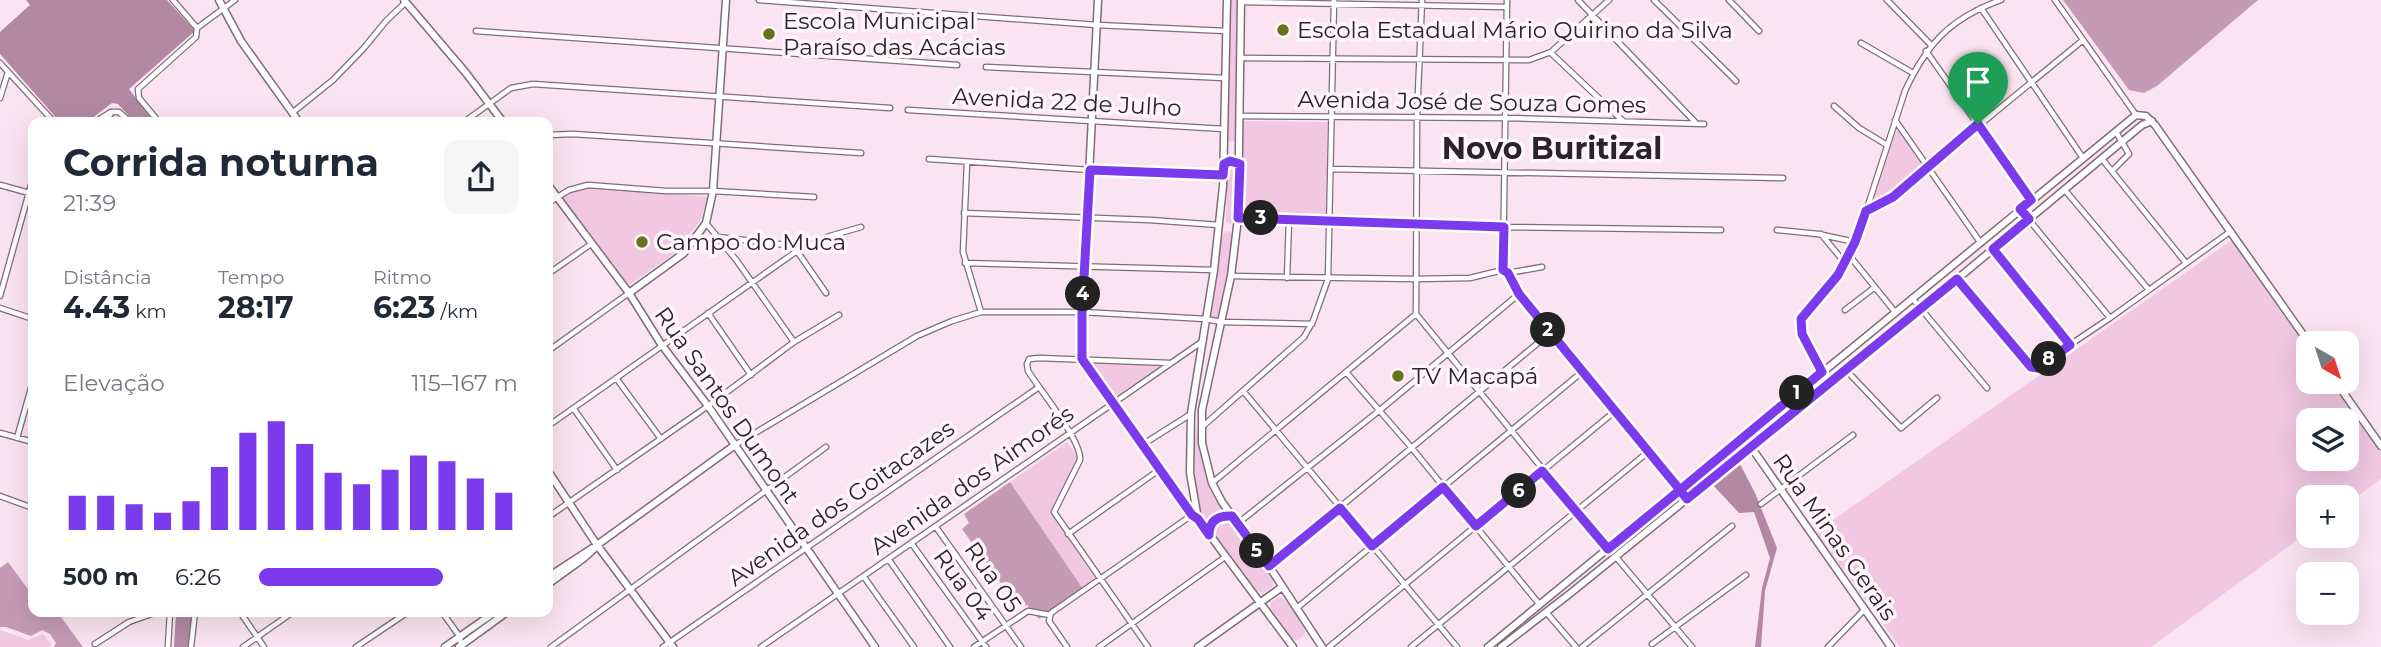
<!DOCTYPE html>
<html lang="pt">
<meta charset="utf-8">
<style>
body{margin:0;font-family:Montserrat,sans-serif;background:#f6f6f7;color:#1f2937;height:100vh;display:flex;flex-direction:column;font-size:26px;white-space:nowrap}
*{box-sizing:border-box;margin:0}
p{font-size:23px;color:#747a83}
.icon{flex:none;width:38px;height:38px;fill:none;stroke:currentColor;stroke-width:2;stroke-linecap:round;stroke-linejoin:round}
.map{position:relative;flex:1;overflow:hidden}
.drawer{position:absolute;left:28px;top:117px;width:525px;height:500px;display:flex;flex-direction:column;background:#fff;border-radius:14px;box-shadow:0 7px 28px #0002}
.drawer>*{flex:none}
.needle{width:46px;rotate:141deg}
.buttons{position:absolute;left:2296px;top:331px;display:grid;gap:14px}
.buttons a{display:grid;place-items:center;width:63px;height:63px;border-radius:14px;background:#fff;box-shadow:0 7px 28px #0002;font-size:35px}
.pin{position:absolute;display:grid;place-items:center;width:60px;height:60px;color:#fff;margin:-72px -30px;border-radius:50% 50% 50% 0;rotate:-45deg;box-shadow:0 0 7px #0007}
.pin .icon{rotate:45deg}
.km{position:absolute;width:35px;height:35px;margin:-18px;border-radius:50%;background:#222;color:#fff;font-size:19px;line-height:35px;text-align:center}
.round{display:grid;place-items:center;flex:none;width:74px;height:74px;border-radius:14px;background:#f6f6f7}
.overview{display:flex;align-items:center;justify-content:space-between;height:119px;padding:0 35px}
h1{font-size:38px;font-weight:700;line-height:52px}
.figures{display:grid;grid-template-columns:repeat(3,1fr);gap:10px;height:119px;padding:7px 35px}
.figures div{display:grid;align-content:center}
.figures b{font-size:30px;font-weight:700}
.figures small{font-size:19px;font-weight:400}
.figures p{font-size:19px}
.chart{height:196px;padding:14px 35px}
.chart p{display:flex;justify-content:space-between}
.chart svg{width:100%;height:126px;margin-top:7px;stroke:#7c3aed;stroke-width:6}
ul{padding:0 35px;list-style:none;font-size:23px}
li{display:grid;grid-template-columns:112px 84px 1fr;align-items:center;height:52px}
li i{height:18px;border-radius:9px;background:#7c3aed}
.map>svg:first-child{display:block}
.green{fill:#f1c7e1;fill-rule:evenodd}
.forest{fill:#c59ab5}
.water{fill:#b388a3}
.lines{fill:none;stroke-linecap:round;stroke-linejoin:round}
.street-casing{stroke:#806c78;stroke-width:7}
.secondary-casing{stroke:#806c78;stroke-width:9}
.street{stroke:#fff;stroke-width:4.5}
.secondary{stroke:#fff;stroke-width:6}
.route-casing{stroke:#fff;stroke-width:14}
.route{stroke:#7c3aed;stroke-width:9}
.poi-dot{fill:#68721c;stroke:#fff5fb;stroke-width:2.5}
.labels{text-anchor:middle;stroke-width:7;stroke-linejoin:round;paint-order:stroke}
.poi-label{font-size:23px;fill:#2b2328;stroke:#fff5fb;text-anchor:start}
.street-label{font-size:23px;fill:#2b2328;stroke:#fff5fb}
.district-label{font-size:30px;font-weight:bold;fill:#2b2328;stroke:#fff5fb}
</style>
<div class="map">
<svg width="2381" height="647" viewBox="0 0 2381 647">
<rect width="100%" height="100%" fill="#fbe4f1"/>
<path class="green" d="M1230 0H1237L1235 140 1231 142 1228 141Z
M1243 121 1328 122 1326 217 1242 216Z
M1897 128 1923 167 1874 206 1872 205Z
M1230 165 1234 167V221L1230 224 1226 222 1227 167Z
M589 188 708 197 700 221 675 253 628 286 561 196Z
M1229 231 1233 235V253L1218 320 1211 319 1221 238 1225 232Z
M2232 240 2308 349V382H2331L2381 453V479L2347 504V497H2308V532L2151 647H1900L1816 532ZM2308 420H2347V458H2308Z
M1086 361 1162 365 1115 400Z
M1196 426C1204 469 1212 497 1239 532 1248 544 1275 571 1273 586L1265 592 1255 591C1239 570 1219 548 1206 524 1192 495 1194 458 1196 426Z
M1067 442 1078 457 1050 512 1096 579 1083 589 1010 482Z
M1279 597C1291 601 1304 622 1305 634L1299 640 1291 639 1270 612 1271 602Z
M0 630 28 640 43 634 51 644 49 647H0Z"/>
<path class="forest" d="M2063 0H2258L2157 86 2144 93 2129 90Z
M1010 482 1083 589 1039 619 1027 605 1018 607 962 529 969 523 964 514Z
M8 562 33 596V612L58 613 83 647H54L56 643 50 634 42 630 31 636 6 627H0V568Z"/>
<path class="water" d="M26 0H167L195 31 129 89 154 122H134L118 104 112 103 87 122H60L0 54V32L30 5Z
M1739 462 1755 493 1777 548 1765 591 1761 647H1755L1762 588 1770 558 1754 512 1739 513 1712 484Z
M176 613H193L189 647H174Z"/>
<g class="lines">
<defs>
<path id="street" d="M173 0 197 28
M759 0 1097 25 1226 31
M1422 0 1417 116 1416 314 1608 549
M1507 0 1503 270 1508 273 1519 294 1687 499
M1578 0 1696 123
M1654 0 1736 81
M1729 0 1759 31
M1887 0 1931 45
M2055 0 2136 115
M1241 2 1506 7
M1981 8 2083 158
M476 31 957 65
M1861 43 1913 73
M1926 51 2031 200
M1551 53 1623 121
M1240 58 1529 60 1551 52 1609 0
M0 63 54 122
M986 67 1225 78
M0 98 8 72
M1834 106 1859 128 1887 145
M908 110 1224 129
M111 112H119L130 122
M292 113 333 80 363 49 386 21 406 2
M1239 116 1506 118 1704 124
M1895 120 1980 242
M95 122 111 112
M106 122 111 113
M159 122 139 98 138 89 196 37 197 28 235 0
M464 122 511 88 533 84 890 108
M548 135 573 134 861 153
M929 159 1090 170 1223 175
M2102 159 2186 263
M967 163 963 252 981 312
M1331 169 1783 178
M2112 171 2129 154 2116 132
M0 185 33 194
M2064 189 2149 290
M548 203 569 190 588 185 666 191H713L814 197
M2020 209 2110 318
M1866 211 1893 196 2083 40
M964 213 1150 220 1219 225
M1238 218 1504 227 1721 230
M706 223 737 261 794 342
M1777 230 1818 234 1855 242
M1821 234 1845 263
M718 237 804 247
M1993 249 2070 345
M797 251 826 293
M1849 255 1895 312
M965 263 1214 270
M1508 273 1542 267
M548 274 591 244
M1231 276 1415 279 1470 278 1503 270
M1287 278 1289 220
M1957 279 2031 367 2035 368 2110 318 2231 231
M0 296 33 178
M1912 298 1987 388
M0 308 33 319
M1845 310 1875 287
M708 313 751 375
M548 351 629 293
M1846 370 1901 428 1937 398
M1346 372 1411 447 1540 605
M1822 372 1802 334 1801 319 1838 275 1849 255 1861 227 1905 91C1927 43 1951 18 2001 0
M616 378 661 439
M1244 392 1457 647
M574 409 617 470
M548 426 797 251 830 236 861 227
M1202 427 1304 337 1313 321 1328 279 1334 0
M0 433 33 442
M17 438 33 381
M735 445 917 336 952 321 981 312H1082L1206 319 1221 322 1312 324
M1142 445 1191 414
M1212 483 1416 314
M0 496 33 508
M1761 504 1853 435
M548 517 708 406 794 342 839 315
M1237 524 1380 410 1519 294
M936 527 1021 647
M1068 534 1159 470
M912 544 986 647
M1616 557 1692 647
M889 560 950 647
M1269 566 1550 333
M864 577 914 647
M1297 608 1582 372
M161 612H170L168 647
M240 612 264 647
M442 612 460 637 461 646
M1546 612 1576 647
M95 644 129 622 157 612
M1652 644 1746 575
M191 647 195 612
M243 647 293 612
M356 647 408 612
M551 647 826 447
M663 647 1039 387
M761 647 1203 341
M974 647 1028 611 1050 615
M1067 647 1049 621 1051 613 1192 515
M1099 647 1225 557
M1148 647 1054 512 1080 460C1082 441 1040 390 1028 371L1027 364 1029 359 1039 358 1170 363
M1329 647 1614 412
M1411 647 1648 452
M1582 647 1732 526
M1828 647 1865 609"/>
<path id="secondary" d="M219 0 241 41 299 122
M404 0 466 73 503 122
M1098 0 1082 312V359L1192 515 1198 519
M1227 0 1223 186 1214 270 1191 413 1190 473 1198 519 1293 647
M1241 0 1238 218 1231 276 1202 410V443L1212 483 1222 502 1269 566 1322 647
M548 185 629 293 661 344 708 406 875 647
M629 293 684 253 706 223 713 191 726 0
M2336 382 2381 446
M1751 447 1891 647
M548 471 597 545 673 647
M1209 533C1209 519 1220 515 1232 516
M548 577 597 545 735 445
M548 584 584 558 594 549
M445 647 495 612
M459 647 507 612
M1198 647 1282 587
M1488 647 2136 115 2146 116 2155 125 2309 343
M1501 647 1572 592 1920 310 2142 125 2152 121"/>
</defs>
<use href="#street" class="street-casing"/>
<use href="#secondary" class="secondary-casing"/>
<use href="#street" class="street"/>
<use href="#secondary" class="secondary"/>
</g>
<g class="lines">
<defs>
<path id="route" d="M1978 124 1893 197 1866 211 1855 242 1838 275 1801 319 1802 334 1822 372 1680 490 1519 294 1508 273 1503 270 1504 227 1238 218 1240 164 1230 161 1224 164 1223 175 1090 170 1082 313V359L1192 515 1198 519 1209 535C1209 521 1218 515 1232 516L1269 566 1340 508 1372 546 1443 487 1476 526 1542 471 1608 549 1680 490 1687 499 1957 279 2031 367 2038 368 2070 345 1993 249 2029 219 2020 209 2031 200 1978 124"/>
</defs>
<use href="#route" class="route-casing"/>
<use href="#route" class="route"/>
</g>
<g class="poi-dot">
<circle cx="1283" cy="30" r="7"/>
<circle cx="769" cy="34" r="7"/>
<circle cx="642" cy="242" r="7"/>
<circle cx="1398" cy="376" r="7"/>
</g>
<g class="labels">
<g class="poi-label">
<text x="783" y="29">Escola Municipal<tspan x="783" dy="26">Paraíso das Acácias</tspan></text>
<text x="1297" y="38">Escola Estadual Mário Quirino da Silva</text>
<text x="656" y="250">Campo do Muca</text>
<text x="1412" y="384">TV Macapá</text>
</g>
<g class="street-label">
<text transform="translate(1067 102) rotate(3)" y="8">Avenida 22 de Julho</text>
<text transform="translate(1472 102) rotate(1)" y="8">Avenida José de Souza Gomes</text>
<text transform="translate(727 405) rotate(55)" y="8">Rua Santos Dumont</text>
<text transform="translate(972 480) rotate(-35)" y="8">Avenida dos Aimorés</text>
<text transform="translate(841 503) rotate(-35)" y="8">Avenida dos Goitacazes</text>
<text transform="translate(1835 537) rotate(55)" y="8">Rua Minas Gerais</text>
<text transform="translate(993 577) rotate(55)" y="8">Rua 05</text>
<text transform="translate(963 585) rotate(54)" y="8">Rua 04</text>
</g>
<g class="district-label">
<text x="1552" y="159">Novo Buritizal</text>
</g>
</g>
</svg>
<div class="buttons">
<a><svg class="needle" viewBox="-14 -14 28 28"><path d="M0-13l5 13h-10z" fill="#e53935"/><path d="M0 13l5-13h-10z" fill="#747a83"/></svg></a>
<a><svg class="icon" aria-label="layers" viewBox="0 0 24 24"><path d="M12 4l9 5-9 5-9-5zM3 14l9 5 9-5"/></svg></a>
<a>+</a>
<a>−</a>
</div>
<div class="pin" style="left:1978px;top:124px;background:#1e9e55"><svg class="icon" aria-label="arrive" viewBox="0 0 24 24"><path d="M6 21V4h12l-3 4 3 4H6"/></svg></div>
<b class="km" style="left:1797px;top:393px">1</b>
<b class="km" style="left:1548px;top:330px">2</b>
<b class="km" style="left:1261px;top:218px">3</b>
<b class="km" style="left:1083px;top:294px">4</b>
<b class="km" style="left:1257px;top:551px">5</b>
<b class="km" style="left:1519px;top:491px">6</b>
<b class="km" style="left:2049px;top:359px">8</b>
<section class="drawer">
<div class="overview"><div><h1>Corrida noturna</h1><p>21:39</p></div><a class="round"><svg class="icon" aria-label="share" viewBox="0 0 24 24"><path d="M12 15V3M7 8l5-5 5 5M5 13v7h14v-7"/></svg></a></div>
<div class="figures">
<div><p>Distância</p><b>4.43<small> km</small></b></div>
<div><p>Tempo</p><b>28:17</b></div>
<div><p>Ritmo</p><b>6:23<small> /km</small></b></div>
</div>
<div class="chart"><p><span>Elevação</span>115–167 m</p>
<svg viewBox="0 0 160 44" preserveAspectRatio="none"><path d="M5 44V32M15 44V32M25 44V35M35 44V38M45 44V34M55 44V22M65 44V10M75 44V6M85 44V14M95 44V24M105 44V28M115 44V23M125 44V18M135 44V20M145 44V26M155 44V31"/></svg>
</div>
<ul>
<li><b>500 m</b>6:26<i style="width:71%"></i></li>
</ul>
</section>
</div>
